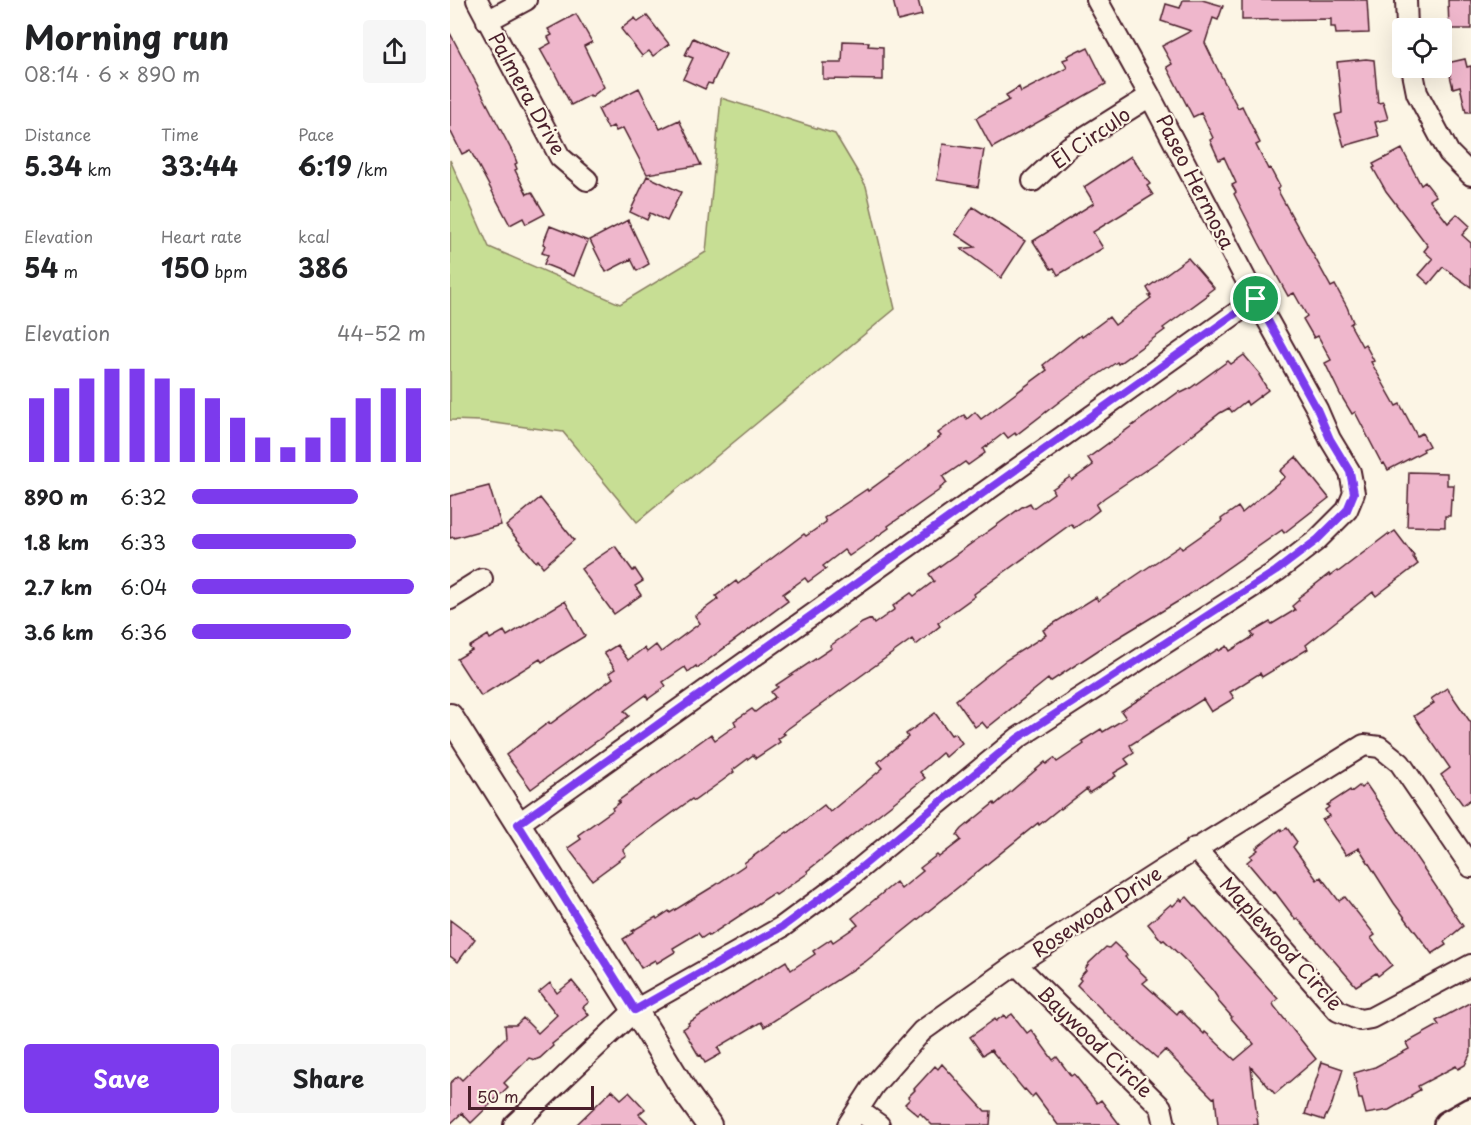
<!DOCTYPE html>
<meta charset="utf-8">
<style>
body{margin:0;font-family:"Playpen Sans",sans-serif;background:#f6f6f6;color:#202124;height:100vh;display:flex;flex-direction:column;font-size:22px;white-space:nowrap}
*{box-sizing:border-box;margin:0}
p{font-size:20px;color:#757577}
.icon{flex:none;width:33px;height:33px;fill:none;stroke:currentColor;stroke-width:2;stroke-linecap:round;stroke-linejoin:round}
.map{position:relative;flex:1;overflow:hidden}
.panel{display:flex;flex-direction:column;background:#fff;width:450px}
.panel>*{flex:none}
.fabs{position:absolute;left:942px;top:18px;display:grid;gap:12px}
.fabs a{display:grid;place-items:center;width:60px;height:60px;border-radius:6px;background:#fff;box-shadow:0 6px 24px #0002;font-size:30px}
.scale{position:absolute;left:18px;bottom:15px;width:126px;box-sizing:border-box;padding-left:6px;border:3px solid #4a1f2b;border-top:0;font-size:16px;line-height:21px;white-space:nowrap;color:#4a1f2b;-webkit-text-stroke:4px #fcf5e5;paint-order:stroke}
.pin{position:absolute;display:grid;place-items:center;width:51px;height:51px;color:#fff;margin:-26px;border:3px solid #fff;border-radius:50%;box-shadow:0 2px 6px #0007}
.round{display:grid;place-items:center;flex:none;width:63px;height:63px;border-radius:6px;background:#f6f6f6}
.summary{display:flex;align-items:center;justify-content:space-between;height:102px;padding:0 24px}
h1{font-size:33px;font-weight:700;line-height:45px}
.figures{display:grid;grid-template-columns:repeat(3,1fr);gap:9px;height:102px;padding:6px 24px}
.figures div{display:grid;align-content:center}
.figures b{font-size:26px;font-weight:700}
.figures small{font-size:16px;font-weight:400}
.figures p{font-size:16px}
.chart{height:168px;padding:12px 24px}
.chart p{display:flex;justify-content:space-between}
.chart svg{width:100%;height:108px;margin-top:6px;stroke:#7c3aed;stroke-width:6}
.button{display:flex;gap:12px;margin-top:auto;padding:12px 24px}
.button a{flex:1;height:69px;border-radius:6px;background:#7c3aed;color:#fff;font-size:24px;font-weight:700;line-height:69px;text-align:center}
.button a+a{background:#f6f6f6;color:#202124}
ul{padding:0 24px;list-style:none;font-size:20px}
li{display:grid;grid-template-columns:96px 72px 1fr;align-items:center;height:45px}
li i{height:15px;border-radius:8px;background:#7c3aed}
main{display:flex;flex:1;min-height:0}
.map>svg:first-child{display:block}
.green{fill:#c7de94;stroke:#887e60;stroke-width:1.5}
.building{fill:#efb7cc;stroke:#4a1f2b;stroke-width:1.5}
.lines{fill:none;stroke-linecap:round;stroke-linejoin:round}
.minor-casing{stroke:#4a1f2b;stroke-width:24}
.tertiary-casing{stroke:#4a1f2b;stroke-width:28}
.secondary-casing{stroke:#4a1f2b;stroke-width:32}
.minor{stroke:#fcf5e5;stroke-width:20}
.tertiary{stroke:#fcf5e5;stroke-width:24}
.secondary{stroke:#fcf5e5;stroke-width:27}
.route-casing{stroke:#fff;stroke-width:12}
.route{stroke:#7c3aed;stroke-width:8}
.labels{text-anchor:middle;stroke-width:4.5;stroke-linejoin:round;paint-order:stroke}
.street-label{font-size:20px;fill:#4a1f2b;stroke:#fcf5e5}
</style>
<main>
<section class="panel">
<div class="summary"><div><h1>Morning run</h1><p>08:14 · 6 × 890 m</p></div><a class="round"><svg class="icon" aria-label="share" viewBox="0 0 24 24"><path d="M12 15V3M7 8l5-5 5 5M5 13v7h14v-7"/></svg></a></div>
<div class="figures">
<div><p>Distance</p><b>5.34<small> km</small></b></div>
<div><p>Time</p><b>33:44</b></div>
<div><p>Pace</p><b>6:19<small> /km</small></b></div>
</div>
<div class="figures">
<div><p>Elevation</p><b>54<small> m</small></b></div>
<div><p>Heart rate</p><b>150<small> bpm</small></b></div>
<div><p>kcal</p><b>386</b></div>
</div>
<div class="chart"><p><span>Elevation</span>44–52 m</p>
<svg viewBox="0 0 160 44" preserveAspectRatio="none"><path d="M5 44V18M15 44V14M25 44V10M35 44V6M45 44V6M55 44V10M65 44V14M75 44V18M85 44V26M95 44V34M105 44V38M115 44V34M125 44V26M135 44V18M145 44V14M155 44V14"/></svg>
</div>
<ul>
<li><b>890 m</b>6:32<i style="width:71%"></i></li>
<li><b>1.8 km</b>6:33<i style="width:70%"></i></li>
<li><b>2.7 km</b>6:04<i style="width:95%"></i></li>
<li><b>3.6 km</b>6:36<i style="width:68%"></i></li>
</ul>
<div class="button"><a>Save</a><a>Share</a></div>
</section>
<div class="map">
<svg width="1021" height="1125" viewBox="0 0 1021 1125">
<rect width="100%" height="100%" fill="#fcf5e5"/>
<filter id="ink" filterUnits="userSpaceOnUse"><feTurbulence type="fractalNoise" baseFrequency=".0167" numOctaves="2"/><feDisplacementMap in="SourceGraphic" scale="12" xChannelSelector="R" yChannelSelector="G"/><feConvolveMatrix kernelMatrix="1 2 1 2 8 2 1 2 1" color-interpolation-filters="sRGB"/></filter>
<g filter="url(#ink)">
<path class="green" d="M271 98 385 134 416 186 445 309 187 522 113 432 30 421 0 420V160L39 247 170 304 256 252Z"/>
<path class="building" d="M443 0H468L472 15 448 21Z
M733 0H752L773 6 768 20 763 18 755 43 767 68 788 108 792 106 810 143 806 145 818 169 820 168 830 187 827 189 881 287 885 285 897 307 903 322 900 324 912 346 915 344 924 361 921 362 946 406 950 404 967 436 972 433 979 446 973 449 974 451 938 470 934 463 932 464 905 412 902 414 890 394 875 363 881 360 868 336 864 338 853 319 857 316 844 293 838 296 809 243 784 194 786 192 782 185 786 183 774 157 769 160 760 140 763 138 751 113 743 117 717 67 722 64 712 46 741 31 711 21 716 4 730 8Z
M792 0H917L919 33 886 34 885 27H881V19L792 20Z
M998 0H1021V29H999Z
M126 14 142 42 134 46 154 87 141 97 140 95 121 105 100 64 99 65 90 49 101 43 98 37 102 35 98 29Z
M197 16 219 44 203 56 199 51 192 56 171 29 185 18 188 22Z
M0 33 64 155 67 163 65 164 67 169 65 170 77 194 82 192 95 214 76 224 73 218 60 225 20 150 12 154 0 130Z
M243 38 276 54 262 84 258 83 255 89 233 79 243 58 235 55Z
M393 41 419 42 418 46 433 47V80L373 79V63H392Z
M638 48 656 84 542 148 526 118 559 100 556 95 569 87 571 92 617 68 613 60 618 58 617 56 631 49 632 51Z
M916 59 924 60 928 103 933 102 938 119 925 122 929 136 894 146 885 115 892 113 887 62Z
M1015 59 1017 67 1021 66V112H1016L1010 86 1003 88 997 63Z
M189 88 210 129 229 120 251 165 197 174 173 128 166 131 163 126 158 129 148 109Z
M493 144 534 150 528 187 487 180Z
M952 149 971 185 975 182 986 196 980 200 998 223 1007 214 1020 226 1012 235 1021 243V287L993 267 979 284 969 275 983 259 974 251 978 246 936 191 923 168 925 167 923 164Z
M681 156 700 184 697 186 703 195 643 232 653 248 608 275 604 268 601 269 583 241 644 203 634 187Z
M197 176 231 192 217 221 200 213 197 220 180 212Z
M523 207 575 241 551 278 511 249 525 247 505 234Z
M178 220 199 264 187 271 181 259 156 272 140 240Z
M100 226 138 241 124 276 94 264 98 255 92 253 95 245 93 244Z
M738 258 764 288 756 294 758 295 713 328 715 330 668 364 667 362 618 395 566 435 565 433 558 438 554 433 533 449 535 453 518 465 515 462 493 477 497 483 490 488 491 489 438 526 439 528 405 552 399 556 394 550 373 566 376 569 358 582 355 578 333 594 338 601 247 668 246 666 238 672 235 667 213 682 216 686 198 699 196 695 174 711 179 716 172 721 173 722 81 789 56 755 99 722 100 724 163 678 159 673 165 669 154 653 167 645 178 660 194 648 197 652 206 645 211 652 250 623 245 616 268 599 266 596 286 581 288 584 354 534 356 536 376 522 374 518 417 489 418 491 451 467 491 436 488 433 499 425 514 415 517 419 525 412 531 419 597 370 593 365 631 335 632 337 659 317 665 325 701 298 699 296 701 295 697 288Z
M794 355 810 374 809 375 818 390 798 405 796 401 782 412 779 408 770 413 706 463 654 498 646 505 649 510 636 520 624 528 621 524 524 594 525 596 488 623 490 626 466 645 462 639 336 730 333 733 335 734 328 739 330 742 306 758 303 755 283 770 284 772 272 781 244 801 242 799 181 843 173 850 176 855 142 880 118 848 131 839 128 835 163 810 162 808 170 802 168 801 261 734 265 740 286 725 284 721 302 709 305 712 325 697 321 692 328 687 326 685 382 648 380 646 412 623 421 619 424 624 445 609 443 606 461 593 464 596 484 581 479 574 572 507 580 503 583 508 604 493 602 489 620 477 622 480 643 465 638 458 730 391 731 393 739 389 778 361 781 364Z
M846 457 879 498 834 533 832 530 737 596 656 645 600 682 598 679 537 728 532 722 525 727 506 700 556 660 596 635 593 630 646 597 648 601 730 546 732 549 772 521 771 519 788 507 792 513 835 477 830 471Z
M959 472 997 473V485H1004L1003 500 1001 499 1000 516H995V527L957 526Z
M39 486 51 525 4 538V537L0 538V496Z
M90 498 124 540 93 567 88 560 86 562 56 526Z
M945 531 964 556 963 557 968 564 926 596 923 592 890 618 856 645 858 649 812 677 810 673 780 692 784 698 761 712 753 699 680 745 684 753 675 759 679 764 664 773 666 776 639 793 637 789 611 809 610 808 589 825 588 823 415 962 314 1027 311 1022 270 1046 268 1048 271 1054 255 1063 251 1055 249 1056 233 1029 239 1025 238 1023 336 961 341 970 365 954 363 951 381 939 383 942 408 925 402 918 446 882 451 889 473 871 470 868 487 855 489 857 511 840 507 835 512 829 544 803 545 805 595 762 596 764 604 758 607 762 634 744 632 741 651 729 653 732 676 718 671 711 768 649 769 651 777 646 780 651 804 636 801 633 820 622 822 624 845 610 842 606 849 600 848 598 879 574 880 576 887 571 888 572 938 534 939 535Z
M165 546 183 571 185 569 193 581 185 586 191 595 164 614 131 569Z
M115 601 135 636 92 662 90 659 31 696 7 659 22 650 19 647 38 635 40 639 54 631 57 636Z
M997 688 1021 723V799L1013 805 991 775 1000 768 964 716 984 703 981 699Z
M485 713 501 735 505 733 512 743 496 757 492 753 470 772 475 778 357 871 358 873 326 895 324 893 259 936 258 934 252 938 248 933 223 948 225 952 207 963 205 960 191 968 173 939 183 933 182 931 206 917 207 919 219 911 220 913 264 886 295 865 294 863 337 832 338 833 374 805 380 812 433 768 428 762 458 737 456 734Z
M916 784 1013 926 994 942 996 945 982 954 944 903 909 848 896 855 872 820 879 816 875 810 879 807 877 805 900 790 901 792 909 786 911 788Z
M837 828 847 842 843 847 867 880 871 877 889 901 895 897 925 935 921 938 942 965 928 976 926 973 906 986 848 919 846 920 825 892 823 893 797 862 802 858 800 856 808 850 806 848 831 829 832 831Z
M737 897 828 999 823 1003 824 1006 866 1059 825 1094 801 1067 808 1125H768L765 1097 763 1098 715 1050 707 1058 656 1014 627 985 631 980 629 978 636 970 635 969 639 963 656 947 659 948 664 943 677 955 675 957 698 979 693 983 727 1014 730 1010 754 1034 755 1032 762 1038 785 1060 804 1044 781 1018 782 1017 768 1001 769 1000 763 991 737 962 714 940 712 941 698 924 721 904 723 906 730 899 732 901Z
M0 920 25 939 8 962 0 956Z
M122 981 139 1002 133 1007 139 1015 102 1044 103 1046 90 1058 85 1060 79 1058 54 1083 58 1087 21 1123 12 1113 0 1124V1083L8 1076 12 1080 56 1037 55 1025H66L73 1018 88 1033 107 1015 89 992 100 983 107 993Z
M1021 1002V1052L1015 1065 1008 1069 1006 1066 968 1086 970 1090 961 1095 962 1097 939 1110 916 1114 912 1099H909L904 1073 925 1067 959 1049 956 1043 989 1025 986 1021Z
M562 1014 577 1033 581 1030 585 1035 603 1060 607 1057 621 1076 624 1074 647 1103 651 1100 670 1125H608L585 1094 582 1097 575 1089 574 1090 541 1050 533 1055 520 1037 545 1019 546 1021 554 1015 556 1018Z
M872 1062 893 1069 882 1104 874 1120 855 1114Z
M492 1064 535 1111H541L540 1125H482L470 1113 468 1115 455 1104 460 1099 458 1097 465 1090 464 1089 485 1066 488 1069Z
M162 1090 171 1099 179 1092 195 1109 189 1114 200 1125H126Z"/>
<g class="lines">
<defs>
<path id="minor" d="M27 0 110 157 137 180
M956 0 957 28
M37 21 76 0
M962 68 967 93 999 153 1021 175
M583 181 619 147 700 96
M0 599 32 579
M68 824 806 299
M745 848 888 1011 910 1020 921 1018 1021 965
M566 964 711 1107 715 1125
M408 1110 429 1125
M64 1125 185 1010 332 927 397 879 568 738 827 571 867 540 897 510 904 493 900 472 880 439 867 409 806 299 700 96 647 0
M398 1125 424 1085 472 1031 566 964 714 869 914 745 930 747 950 763 1021 867"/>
<path id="tertiary" d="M0 716 185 1010 236 1093 259 1125"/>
<path id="secondary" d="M998 1125 1021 1112"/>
</defs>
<use href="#minor" class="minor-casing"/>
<use href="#tertiary" class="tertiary-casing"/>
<use href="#secondary" class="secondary-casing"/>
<use href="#minor" class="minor"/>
<use href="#tertiary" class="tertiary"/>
<use href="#secondary" class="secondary"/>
</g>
</g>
<g class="lines" filter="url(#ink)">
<defs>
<path id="route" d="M806 299 867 409 880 439 900 472 904 493 897 510 867 540 826 571 568 738 397 879 332 927 185 1010 68 824Z"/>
</defs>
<use href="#route" class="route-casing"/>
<use href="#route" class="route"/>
</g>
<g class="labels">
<g class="street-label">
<text transform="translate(77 94) rotate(61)" y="7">Palmera Drive</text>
<text transform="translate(641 138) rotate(-35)" y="7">El Circulo</text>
<text transform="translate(745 182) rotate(63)" y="7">Paseo Hermosa</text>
<text transform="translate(647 912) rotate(-33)" y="7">Rosewood Drive</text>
<text transform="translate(831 944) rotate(48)" y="7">Maplewood Circle</text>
<text transform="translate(645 1042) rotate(44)" y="7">Baywood Circle</text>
</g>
</g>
</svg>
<div class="fabs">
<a><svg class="icon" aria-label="locate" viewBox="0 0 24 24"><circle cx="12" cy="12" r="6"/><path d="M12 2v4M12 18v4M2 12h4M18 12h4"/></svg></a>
</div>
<div class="scale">50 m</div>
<div class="pin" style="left:806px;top:299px;background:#1e9e55"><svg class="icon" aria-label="arrive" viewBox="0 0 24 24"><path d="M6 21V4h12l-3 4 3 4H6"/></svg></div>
</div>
</main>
